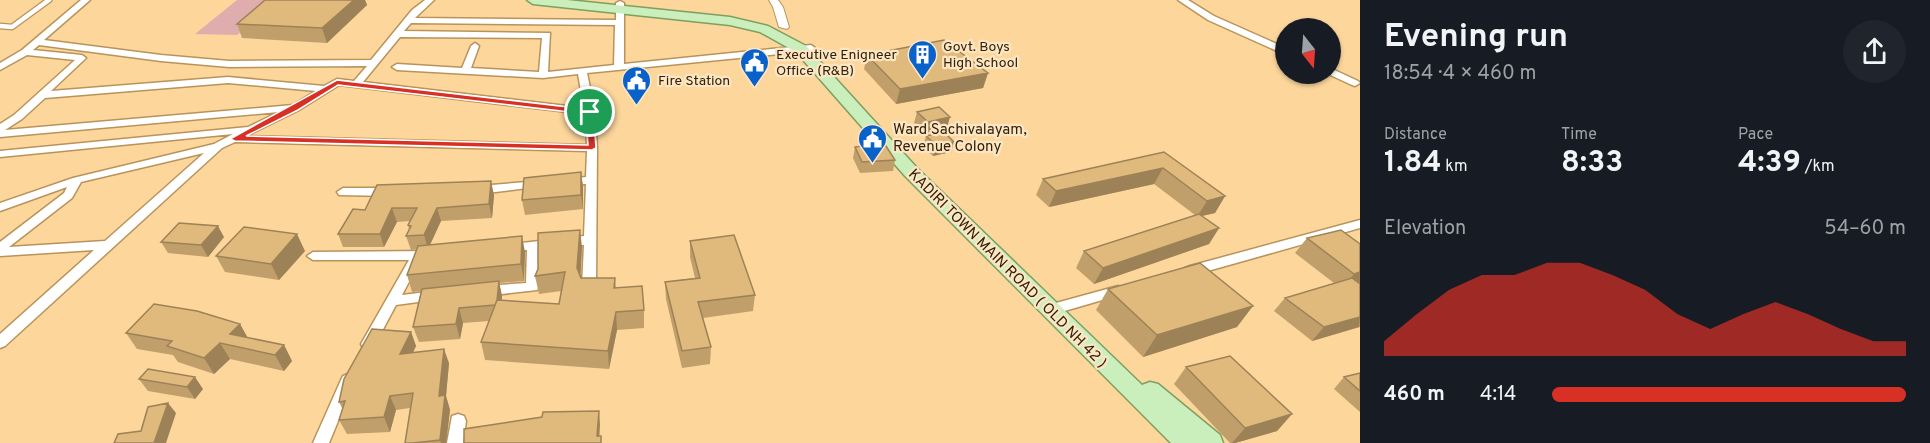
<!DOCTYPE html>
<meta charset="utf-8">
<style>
body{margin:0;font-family:Overpass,sans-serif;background:#20242c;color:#f1f3f6;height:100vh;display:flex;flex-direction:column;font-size:22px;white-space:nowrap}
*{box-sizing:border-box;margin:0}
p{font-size:20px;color:#9ea1a6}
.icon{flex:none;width:33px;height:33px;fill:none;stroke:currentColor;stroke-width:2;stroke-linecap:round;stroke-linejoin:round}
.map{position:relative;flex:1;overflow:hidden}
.drawer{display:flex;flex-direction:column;background:#171b24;width:570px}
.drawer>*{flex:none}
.needle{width:39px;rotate:163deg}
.controls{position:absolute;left:1275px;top:18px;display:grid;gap:12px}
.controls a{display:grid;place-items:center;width:66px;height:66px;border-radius:50%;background:#171b24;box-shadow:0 2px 4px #0004;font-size:30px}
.pin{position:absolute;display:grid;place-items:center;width:51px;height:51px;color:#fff;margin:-26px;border:3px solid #fff;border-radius:50%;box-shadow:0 2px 6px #0007}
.round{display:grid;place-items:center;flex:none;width:63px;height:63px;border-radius:32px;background:#20242c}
.summary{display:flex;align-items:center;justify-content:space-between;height:102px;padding:0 24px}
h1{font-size:33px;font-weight:700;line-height:45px}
.stats{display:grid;grid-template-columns:repeat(3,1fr);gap:9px;height:102px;padding:6px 24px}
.stats div{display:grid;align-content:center}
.stats b{font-size:30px;font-weight:700}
.stats small{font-size:16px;font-weight:400}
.stats p{font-size:16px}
.chart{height:168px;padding:12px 24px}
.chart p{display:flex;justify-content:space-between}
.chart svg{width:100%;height:108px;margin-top:6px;fill:#d93025;opacity:.7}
ul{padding:0 24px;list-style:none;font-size:20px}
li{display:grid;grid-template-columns:96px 72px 1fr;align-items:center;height:45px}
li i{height:15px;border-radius:8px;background:#d93025}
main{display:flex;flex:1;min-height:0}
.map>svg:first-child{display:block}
.green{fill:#dfadae}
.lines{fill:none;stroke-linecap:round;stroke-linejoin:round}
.service-casing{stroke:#b8945b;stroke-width:7}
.minor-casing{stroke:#b8945b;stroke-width:3}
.tertiary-casing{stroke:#b8945b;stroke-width:2}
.primary-casing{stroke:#7d9f60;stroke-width:3}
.service{stroke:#fff;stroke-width:4.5}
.minor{fill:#fff;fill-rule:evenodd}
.tertiary{fill:#fff;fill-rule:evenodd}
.primary{fill:#caeebc;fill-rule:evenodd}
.wall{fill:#c19f6b}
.shaded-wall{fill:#9d8257}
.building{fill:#e0b97c;stroke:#9d8257;stroke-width:1.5}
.route{fill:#d93025;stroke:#fff;stroke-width:1.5;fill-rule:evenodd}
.labels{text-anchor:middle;stroke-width:4.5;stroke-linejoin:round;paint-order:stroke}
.far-poi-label{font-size:14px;fill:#302209;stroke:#fee6c4;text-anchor:start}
.poi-label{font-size:15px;fill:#302209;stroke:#fee6c4;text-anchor:start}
.street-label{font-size:15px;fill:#302209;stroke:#fee6c4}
</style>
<main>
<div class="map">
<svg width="1360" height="443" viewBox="0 0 1360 443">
<rect width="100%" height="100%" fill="#fdd69c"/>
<path class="green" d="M237 0H286L237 35 195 34Z"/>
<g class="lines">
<defs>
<path id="service" d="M0 26 12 27 49 0"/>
<path id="minor" d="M81 0H90L44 40 161 55 229 61 371 60 412 10 425 0H434L415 18 616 20V3L620 1 624 3V64L811 45 815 48 811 51 587 73 595 112 597 148 596 286 594 289H584L582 286 584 245 539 249V287L537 290 485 296 480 294 478 291 480 288 485 286 526 283 527 250 504 251 502 248 504 245 584 236 586 184 566 185 560 182 566 179 586 177 587 151 235 142 222 148 5 346 0 348V334L94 250 0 256V242L64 193 67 187 0 211V203L73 178 214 144 233 134 0 157V151L248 127 279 112 0 137V124L14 115 75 60 27 55 0 70V63L22 50ZM411 23 615 25 614 65 548 72 550 33 404 31ZM400 37 542 38 539 72 471 68 479 46 475 43 471 46 462 68 397 64 392 67 397 70 543 78 578 74 584 108 363 82ZM39 45 161 61 229 67 367 66 354 81 337 79 324 86 228 77 51 91 86 58 82 55 33 50ZM228 83 316 91 293 105 5 130 22 119 45 98ZM339 85 585 114 587 145 246 136 299 110ZM204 153 105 241 9 247 72 198 81 182Z
M1178 0H1188L1214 16 1286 48V55L1208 20Z
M1330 68 1358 81 1360 83 1355 86 1352 85 1328 74H1330Z
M539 181 543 182 545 184 543 186 479 194 473 190 479 186Z
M343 188H390L396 192 390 196 339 195 337 192Z
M1360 220V228L1190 276 1185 274 1184 271 1185 268 1190 266Z
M431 251 435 252 437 255 435 258 421 259 402 295 435 291 440 293 442 296 440 299 396 305 373 348 368 350 363 348 361 344 409 260H313L307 256 313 252Z
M1118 286 1123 288 1125 291 1123 294 1061 312 1056 311 1054 307 1056 303Z
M348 374 353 376 355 380 329 443H313L341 380 343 376Z
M458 414 464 416 466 421 463 443H447L452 416Z"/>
<path id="tertiary" d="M769 0H778L783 7 789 27 787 29 779 27 773 7Z"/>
<path id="primary" d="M527 0H567L730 17 768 26 806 46 917 168 1142 385 1150 382 1158 384 1220 435 1223 443H1171L1167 439 905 176 796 52 760 32 730 25 533 4Z"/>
</defs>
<use href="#service" class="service-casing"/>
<use href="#minor" class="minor-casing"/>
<use href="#tertiary" class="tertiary-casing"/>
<use href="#primary" class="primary-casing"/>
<use href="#service" class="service"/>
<use href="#minor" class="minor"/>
<use href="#tertiary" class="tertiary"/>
<use href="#primary" class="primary"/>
</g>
<path class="wall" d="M265 0H365L367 5 327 43 242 38 237 24Z
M867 55 988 73 983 88 896 104 864 69Z
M917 112 947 128 925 133 914 123Z
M926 136 954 142 951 152 933 156 923 147Z
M855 147 895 160 893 171 860 173 853 158Z
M1164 152 1225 196 1215 213 1202 216 1219 228 1209 244 1094 284 1076 268 1084 251 1195 215 1154 184 1049 207 1036 195 1043 179Z
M581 172 583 187V209L525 215 522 200Z
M494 195 492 218 441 221 430 245 525 252 524 281 499 283 502 296V300L559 304 561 291 539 294 535 276 582 247 580 275 581 278H615L616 288 644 310V328L617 330 609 369 485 360 481 342 489 321 463 323 460 339 419 342 413 327 421 291 412 292 407 275 417 249 411 250 406 236 409 230 408 225 410 221 397 222 384 247H343L338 234 365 210Z
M224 237 208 257 168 253 161 242Z
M1307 238 1360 244V327L1312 341 1274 311 1285 298 1334 283 1295 253Z
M690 241 755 295 753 311 703 318 711 347 710 364 682 368 666 299 665 282 695 278 690 257Z
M305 251 279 280 225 272 216 256Z
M1108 289 1237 327 1143 357 1096 310Z
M240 324 247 338 284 345 292 361 284 371 230 359 214 374 178 362 173 355 137 349 126 333Z
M411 332 416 346 413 352 449 363 446 396 450 410 446 443H405L410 408 396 410 390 432 347 434 339 420 343 410 339 402Z
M1186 367 1292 414 1277 431 1235 443H1230L1174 384Z
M1360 373V412L1334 389 1344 377Z
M139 379 203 389 195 399 148 391Z"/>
<path class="shaded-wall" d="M354 0H365L367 5 327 43 322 28Z
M988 73 983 88 896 104 900 89Z
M950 117 947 128 925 133 928 122Z
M954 142 951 152 933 156 936 145Z
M1163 168 1154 184 1049 207 1056 191Z
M581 172 583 187V209L581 195Z
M491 181 494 195 492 218 489 204Z
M1225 196 1215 213 1197 217 1207 201Z
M392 208 397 222 384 247 380 234Z
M437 208 441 221 428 249 424 235Z
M218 226 224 237 208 257 201 245Z
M1219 228 1209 244 1094 284 1103 268Z
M580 230 582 247 580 286 577 268Z
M297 234 305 251 279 280 271 264Z
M522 236 525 252 524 281 521 264Z
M1360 272V284L1342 289 1354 274Z
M499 281 502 296 500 320 497 305Z
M1253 306 1237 327 1143 357 1157 335Z
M459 308 463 323 460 339 456 324Z
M616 312 617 330 609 369 608 351Z
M1360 317 1359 327 1312 341 1324 327Z
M240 324 249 340 230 334Z
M411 332 416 346 406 368 400 354Z
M220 343 230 359 214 374 204 358Z
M284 345 292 361 284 371 275 355Z
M444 349 449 363 446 396 450 410 446 443H441L440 440 439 396Z
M195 377 203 389 195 399 187 387Z
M390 396 396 410 390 432 384 417Z
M168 403 176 413 166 443H154Z
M599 411 600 424 599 443 597 436Z
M1292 414 1277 431 1235 443H1232L1245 428Z"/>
<path class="building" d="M265 0H354L322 28 237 24Z
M944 40 988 73 900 89 867 55Z
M939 107 950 117 928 122 917 112Z
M944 132 954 142 936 145 926 136Z
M884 143 895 160 862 162 855 147Z
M1164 152 1225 196 1207 201 1163 168 1056 191 1043 179Z
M581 172V195L522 200 524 178Z
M491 181 489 204 437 208 424 235 406 236 411 226 408 225 417 208H392L380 234H338L353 209 365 210 377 185Z
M1199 214 1219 228 1103 268 1084 251Z
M179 223 218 226 201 245 161 242Z
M244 227 297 234 271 264 216 256Z
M580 230 577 268 581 278H615L614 288 642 286 644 310 616 312 608 351 481 342 497 300 559 304 565 272 535 276 538 269V233Z
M1341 230 1360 244V272L1354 274 1307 238Z
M734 235 755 295 698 302 711 347 682 351 665 282 700 278 690 241Z
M522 236 521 264 407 275 418 246Z
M1200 263 1253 306 1157 335 1108 289Z
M1352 278 1360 284V317L1324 327 1285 298Z
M499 281 497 300 495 305 459 308 456 324 413 327 422 289Z
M154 304 197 311 240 324 230 334 284 345 275 355 220 343 204 358 167 346 172 341 126 333Z
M372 329 411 332 400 354 444 349 439 396 445 395 440 440 413 443H405L413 393 390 396 384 417 339 420 345 401 339 402 344 379Z
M1230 356 1292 414 1245 428 1186 367Z
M148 369 195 377 187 387 139 379Z
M1360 373V391L1344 377Z
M168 403 154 443H114L118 434 141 431 148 407Z
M599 411 597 436H601V443H464V429L542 417 543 412Z"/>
<path class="route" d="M337 80 593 110 596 148 592 150 235 141 230 139ZM338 85 586 114 588 145 246 136 298 110Z"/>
<defs>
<symbol id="building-pin" viewBox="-11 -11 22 30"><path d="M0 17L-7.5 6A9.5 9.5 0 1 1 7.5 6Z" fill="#0961ca" stroke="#fee6c4"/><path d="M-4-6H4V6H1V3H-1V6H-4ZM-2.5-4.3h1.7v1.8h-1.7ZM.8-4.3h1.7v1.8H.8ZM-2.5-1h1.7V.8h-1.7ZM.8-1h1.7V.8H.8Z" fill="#fff"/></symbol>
<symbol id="civic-pin" viewBox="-11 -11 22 30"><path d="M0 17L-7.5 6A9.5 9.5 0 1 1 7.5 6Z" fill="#0961ca" stroke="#fee6c4"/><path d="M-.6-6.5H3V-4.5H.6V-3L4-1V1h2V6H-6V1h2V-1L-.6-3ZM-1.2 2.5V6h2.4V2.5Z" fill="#fff"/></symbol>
</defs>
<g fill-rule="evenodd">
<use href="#building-pin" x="906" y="38" width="33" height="45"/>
<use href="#civic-pin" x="738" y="46" width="33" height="45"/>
<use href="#civic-pin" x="620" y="64" width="33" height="45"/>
<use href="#civic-pin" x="856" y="122" width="33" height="45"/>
</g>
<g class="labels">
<g class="far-poi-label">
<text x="943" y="51">Govt. Boys<tspan x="943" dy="16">High School</tspan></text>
<text x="776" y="59">Executive Enigneer<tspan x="776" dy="16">Office (R&amp;B)</tspan></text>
<text x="658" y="85">Fire Station</text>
</g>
<g class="poi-label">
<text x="893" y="134">Ward Sachivalayam,<tspan x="893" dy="17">Revenue Colony</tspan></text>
</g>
<g class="street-label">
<text transform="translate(1008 268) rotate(45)" y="5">KADIRI TOWN MAIN ROAD ( OLD NH 42 )</text>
</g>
</g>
</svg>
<div class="controls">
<a><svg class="needle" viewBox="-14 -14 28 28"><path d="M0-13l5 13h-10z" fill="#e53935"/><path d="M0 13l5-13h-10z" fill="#9ea1a6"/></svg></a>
</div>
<div class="pin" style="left:590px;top:112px;background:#1e9e55"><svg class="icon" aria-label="arrive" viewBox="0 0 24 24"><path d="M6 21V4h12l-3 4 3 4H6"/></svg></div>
</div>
<section class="drawer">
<div class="summary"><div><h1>Evening run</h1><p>18:54 · 4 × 460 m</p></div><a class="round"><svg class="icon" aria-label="share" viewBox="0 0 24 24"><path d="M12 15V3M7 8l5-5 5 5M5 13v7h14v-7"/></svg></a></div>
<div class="stats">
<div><p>Distance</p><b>1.84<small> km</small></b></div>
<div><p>Time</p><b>8:33</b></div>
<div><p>Pace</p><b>4:39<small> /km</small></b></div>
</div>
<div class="chart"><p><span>Elevation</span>54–60 m</p>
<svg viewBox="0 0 160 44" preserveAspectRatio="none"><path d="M0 44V38L10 27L20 17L30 11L40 11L50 6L60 6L70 11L80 17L90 27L100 33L110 27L120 22L130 27L140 33L150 38L160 38V44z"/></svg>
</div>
<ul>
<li><b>460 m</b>4:14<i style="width:100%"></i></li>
</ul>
</section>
</main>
